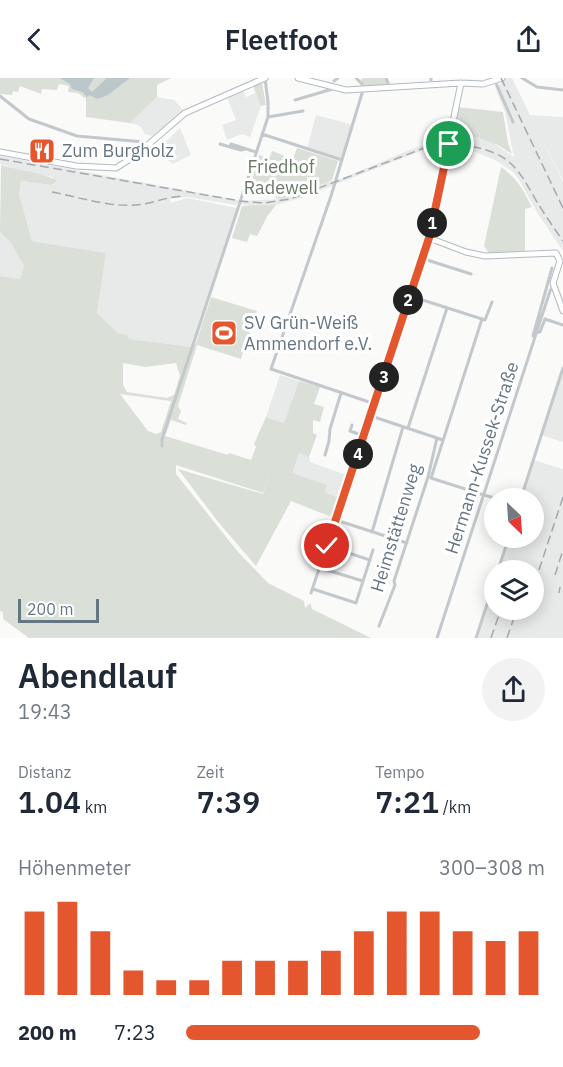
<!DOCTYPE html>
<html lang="de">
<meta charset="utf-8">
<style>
body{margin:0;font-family:"IBM Plex Sans",sans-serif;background:#f2f2f3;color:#1f2937;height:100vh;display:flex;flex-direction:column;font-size:22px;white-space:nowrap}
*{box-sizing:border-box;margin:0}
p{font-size:20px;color:#747a83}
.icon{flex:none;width:33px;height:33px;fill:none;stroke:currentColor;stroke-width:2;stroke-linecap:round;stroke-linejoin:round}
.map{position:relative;height:560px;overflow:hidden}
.details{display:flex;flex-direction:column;background:#fff;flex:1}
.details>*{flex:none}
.needle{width:39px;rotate:155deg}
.controls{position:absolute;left:484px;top:410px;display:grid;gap:12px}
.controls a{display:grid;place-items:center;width:60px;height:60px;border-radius:50%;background:#fff;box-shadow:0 3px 15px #0003;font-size:30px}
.scale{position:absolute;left:18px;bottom:15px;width:81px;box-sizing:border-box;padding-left:6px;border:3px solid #657683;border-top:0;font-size:16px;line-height:21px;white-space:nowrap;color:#657683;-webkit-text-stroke:4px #fff;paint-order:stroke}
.pin{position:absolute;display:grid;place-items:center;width:51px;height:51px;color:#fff;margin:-26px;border:3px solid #fff;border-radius:50%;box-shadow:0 2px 6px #0007}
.km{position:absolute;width:30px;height:30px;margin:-15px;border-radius:50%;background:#222;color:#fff;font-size:16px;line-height:30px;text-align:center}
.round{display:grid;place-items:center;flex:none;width:63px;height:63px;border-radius:32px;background:#f2f2f3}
.head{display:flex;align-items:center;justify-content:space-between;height:102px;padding:0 18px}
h1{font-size:33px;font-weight:600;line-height:45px}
.metrics{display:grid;grid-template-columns:repeat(3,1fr);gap:9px;height:102px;padding:6px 18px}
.metrics div{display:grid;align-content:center}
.metrics b{font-size:30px;font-weight:600}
.metrics small{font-size:16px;font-weight:400}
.metrics p{font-size:16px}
.chart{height:168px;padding:12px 18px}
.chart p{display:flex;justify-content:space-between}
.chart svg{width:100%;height:108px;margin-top:6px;stroke:#e4572e;stroke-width:6}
ul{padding:0 18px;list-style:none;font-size:20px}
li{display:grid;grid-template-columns:96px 72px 1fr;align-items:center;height:45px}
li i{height:15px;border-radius:8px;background:#e4572e}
header{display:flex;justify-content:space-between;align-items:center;height:78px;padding:0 18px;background:#fff;font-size:27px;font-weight:600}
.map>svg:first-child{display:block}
.built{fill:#e8e9e9}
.green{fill:#dadfd7;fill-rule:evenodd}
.water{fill:#bbc7cb}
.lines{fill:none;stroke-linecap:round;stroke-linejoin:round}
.secondary-casing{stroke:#b3babf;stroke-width:7}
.street{stroke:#c3c8cc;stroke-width:3}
.secondary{stroke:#fff;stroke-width:5}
.rail{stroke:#a2aab0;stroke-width:1.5;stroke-dasharray:9 4.5;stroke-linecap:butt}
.route-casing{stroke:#fff;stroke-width:12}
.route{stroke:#e4572e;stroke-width:8}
.labels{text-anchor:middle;stroke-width:6;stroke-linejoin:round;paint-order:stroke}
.poi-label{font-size:18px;fill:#657683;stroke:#fff;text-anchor:start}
.park-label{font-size:18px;fill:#687a64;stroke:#fff}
.street-label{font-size:18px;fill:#657683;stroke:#fff}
</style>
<header><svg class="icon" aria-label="back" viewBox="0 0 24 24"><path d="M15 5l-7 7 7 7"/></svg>Fleetfoot<svg class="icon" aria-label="share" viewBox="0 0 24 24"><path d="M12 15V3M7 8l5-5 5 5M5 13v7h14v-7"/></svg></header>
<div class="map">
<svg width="563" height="560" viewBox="0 0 563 560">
<rect width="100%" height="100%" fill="#fafaf8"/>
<path class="built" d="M498 0H512L530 37 563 39V102L541 59 563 104V173L538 136 521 105 514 95 497 83 471 72 452 68 426 71 301 120 276 127 254 129 237 125 236 127 187 119 170 121 171 125 187 120 237 130 192 269 129 261 127 257 118 255 97 235 106 175 32 163 19 116 21 103 51 107 53 99 27 95 0 86V78L243 123 280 121 294 118 332 102 333 104 412 71 447 59V64H452L454 58 477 59 490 63 514 79 505 34 495 9 501 6Z
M243 12 246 19 256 15 261 28 250 59 242 56 227 62 222 47 236 42 227 19Z
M157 19 174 22 184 33 152 58 145 56 140 48 130 45Z
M316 37 353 47 342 82 307 71Z
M180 50 191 77 173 86 156 73Z
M0 154 11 165 24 188 20 201 0 198Z
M563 292V364L541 357Z
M280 297 299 303 284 345 266 339Z
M299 375 309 379 310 384 349 398 341 421 325 414 326 408 291 395Z
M533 382 563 391V560H476L495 502V531H534V492H498L509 459H534V420H521Z"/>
<path class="green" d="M0 0H171L157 7V19L130 45 86 39V21L78 15 68 14 69 8 59 6 57 12 42 11 41 16 20 8 18 14 13 13 12 17 0 16Z
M365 0H385L388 7 363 9 361 1Z
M262 5 266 27 261 28 253 8Z
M457 29 503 34 508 65 512 76 498 67 477 59 454 58Z
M297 70 338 83 332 102 294 118 280 121 249 112 259 77 269 81 272 73 293 81Z
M1 87C12 91 52 97 57 103L51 107 21 103 19 116 32 163 106 175 97 235 118 255 127 257 129 261 192 269 196 265 211 219 257 233 241 281 197 267 178 328 181 333 178 341 187 345 186 347 171 342 165 358 228 377 229 375 251 382 256 369 254 366 266 339 284 345 299 303 320 309 314 326 324 329 320 344 313 342V355L317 357 309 379 299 375 292 395 327 407 325 414 341 421 334 440 291 423 256 488 219 445 178 391 263 416 272 388 263 415 176 387V396L238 474 268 505 304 523 305 530 310 525 312 531 371 560H29L3 541V534L0 533V198L20 201 24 188 11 165 0 154ZM123 285 145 289 176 285 180 298 174 317 167 320 127 314 123 307ZM120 316 171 323 161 354 156 356 148 353Z
M501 89C518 101 522 110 532 129L525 131V176L490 177 484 168Z
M276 127 268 137 257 158 250 156 247 164 232 160 242 128Z"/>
<path class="water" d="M60 0H94L88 10 92 14 107 0H130L108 17 97 21 90 17 87 19 82 14 72 11 70 6Z"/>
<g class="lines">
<defs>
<path id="secondary" d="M298 0 346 12 461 5 483 6 502 0
M461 5 429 160 466 174 485 178 556 175 560 183 553 205 563 233
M0 74 76 88 116 90 135 78 185 35 265 0"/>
</defs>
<use href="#secondary" class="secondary-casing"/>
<path class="street" d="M356 0 362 6V11
M386 0 390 10
M431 0V6
M522 0 537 9 563 12
M334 3 338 0
M495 3 513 44
M363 12 331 118 271 291 375 326
M0 18 29 41 77 58 144 64 148 67
M295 22 336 10
M268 39 303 33
M262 56 342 82
M220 66 230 69 231 66 256 74
M230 69 241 72 245 71
M421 180 471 196
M410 218 482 241
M536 254H540L545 241 563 247
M535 258H533L552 190
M371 338 443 362
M352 347 350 353 364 358
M408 350 447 230
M162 368V361L268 39V24L265 0
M325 377 329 363 330 351 341 315
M431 400 482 241 485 242 492 224
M431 400 484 417
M484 417 495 420
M521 420 563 290
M336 442 407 465
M372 454 403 349
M327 468 370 482
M320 490 363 503
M498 492 509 459
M313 511 356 525 373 472
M311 515 428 161
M379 548 395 507 394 503 428 399 437 360
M437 560 550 213 553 208
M476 560 495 502"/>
<use href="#secondary" class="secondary"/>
<path class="rail" d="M501 0 563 130
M0 81 240 123 264 125 290 121 427 69C441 66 455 66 469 68 511 75 518 91 537 124 545 137 554 150 563 163
M52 114C78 119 108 129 135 127 152 126 168 118 185 118
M539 492 563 419
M555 497 563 472
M559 515 560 509
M535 528 543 504
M491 560 501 531
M507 560 517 531"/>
</g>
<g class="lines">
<defs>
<path id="route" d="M327 468 429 160 449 66"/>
</defs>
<use href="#route" class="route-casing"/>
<use href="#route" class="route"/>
</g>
<defs>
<symbol id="restaurant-square" viewBox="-11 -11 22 22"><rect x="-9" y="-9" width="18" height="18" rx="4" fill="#e4572e" stroke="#fff"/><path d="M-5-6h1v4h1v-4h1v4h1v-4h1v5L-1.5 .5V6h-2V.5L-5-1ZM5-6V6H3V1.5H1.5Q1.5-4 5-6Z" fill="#fff"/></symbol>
<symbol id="stadium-square" viewBox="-11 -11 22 22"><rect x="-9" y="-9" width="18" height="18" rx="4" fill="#e4572e" stroke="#fff"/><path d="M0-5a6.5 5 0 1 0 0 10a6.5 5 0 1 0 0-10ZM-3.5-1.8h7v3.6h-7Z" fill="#fff"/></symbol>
</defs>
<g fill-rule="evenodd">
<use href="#restaurant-square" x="27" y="58" width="30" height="30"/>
<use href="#stadium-square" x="209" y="240" width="30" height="30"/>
</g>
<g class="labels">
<g class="poi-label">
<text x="62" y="79">Zum Burgholz</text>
<text x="244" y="251">SV Grün-Weiß<tspan x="244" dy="21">Ammendorf e.V.</tspan></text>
</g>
<g class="park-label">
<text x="281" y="95">Friedhof<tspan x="281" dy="21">Radewell</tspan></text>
</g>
<g class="street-label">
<text transform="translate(482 380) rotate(-72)" y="6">Hermann-Kussek-Straße</text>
<text transform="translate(396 450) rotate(-73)" y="6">Heimstättenweg</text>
</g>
</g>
</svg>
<div class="controls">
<a><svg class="needle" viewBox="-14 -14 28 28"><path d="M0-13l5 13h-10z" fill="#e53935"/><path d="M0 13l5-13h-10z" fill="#747a83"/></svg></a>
<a><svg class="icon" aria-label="layers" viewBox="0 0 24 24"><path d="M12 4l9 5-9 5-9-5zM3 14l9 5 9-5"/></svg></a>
</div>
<div class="scale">200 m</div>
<div class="pin" style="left:449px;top:66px;background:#1e9e55"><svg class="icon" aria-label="arrive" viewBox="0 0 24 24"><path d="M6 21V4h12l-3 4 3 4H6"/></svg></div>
<div class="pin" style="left:327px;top:468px;background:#d93025"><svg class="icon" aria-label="check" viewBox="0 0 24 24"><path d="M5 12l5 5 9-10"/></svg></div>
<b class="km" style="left:432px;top:145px">1</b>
<b class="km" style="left:408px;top:222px">2</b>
<b class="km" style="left:384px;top:299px">3</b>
<b class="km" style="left:358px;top:376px">4</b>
</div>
<section class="details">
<div class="head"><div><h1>Abendlauf</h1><p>19:43</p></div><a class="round"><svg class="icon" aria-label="share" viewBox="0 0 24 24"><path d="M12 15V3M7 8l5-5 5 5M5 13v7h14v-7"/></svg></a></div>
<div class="metrics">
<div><p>Distanz</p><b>1.04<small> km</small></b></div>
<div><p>Zeit</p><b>7:39</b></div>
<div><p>Tempo</p><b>7:21<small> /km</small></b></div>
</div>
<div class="chart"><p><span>Höhenmeter</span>300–308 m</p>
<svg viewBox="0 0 160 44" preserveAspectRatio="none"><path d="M5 44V10M15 44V6M25 44V18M35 44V34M45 44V38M55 44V38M65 44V30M75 44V30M85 44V30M95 44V26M105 44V18M115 44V10M125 44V10M135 44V18M145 44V22M155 44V18"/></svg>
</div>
<ul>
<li><b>200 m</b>7:23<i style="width:82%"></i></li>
</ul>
</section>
